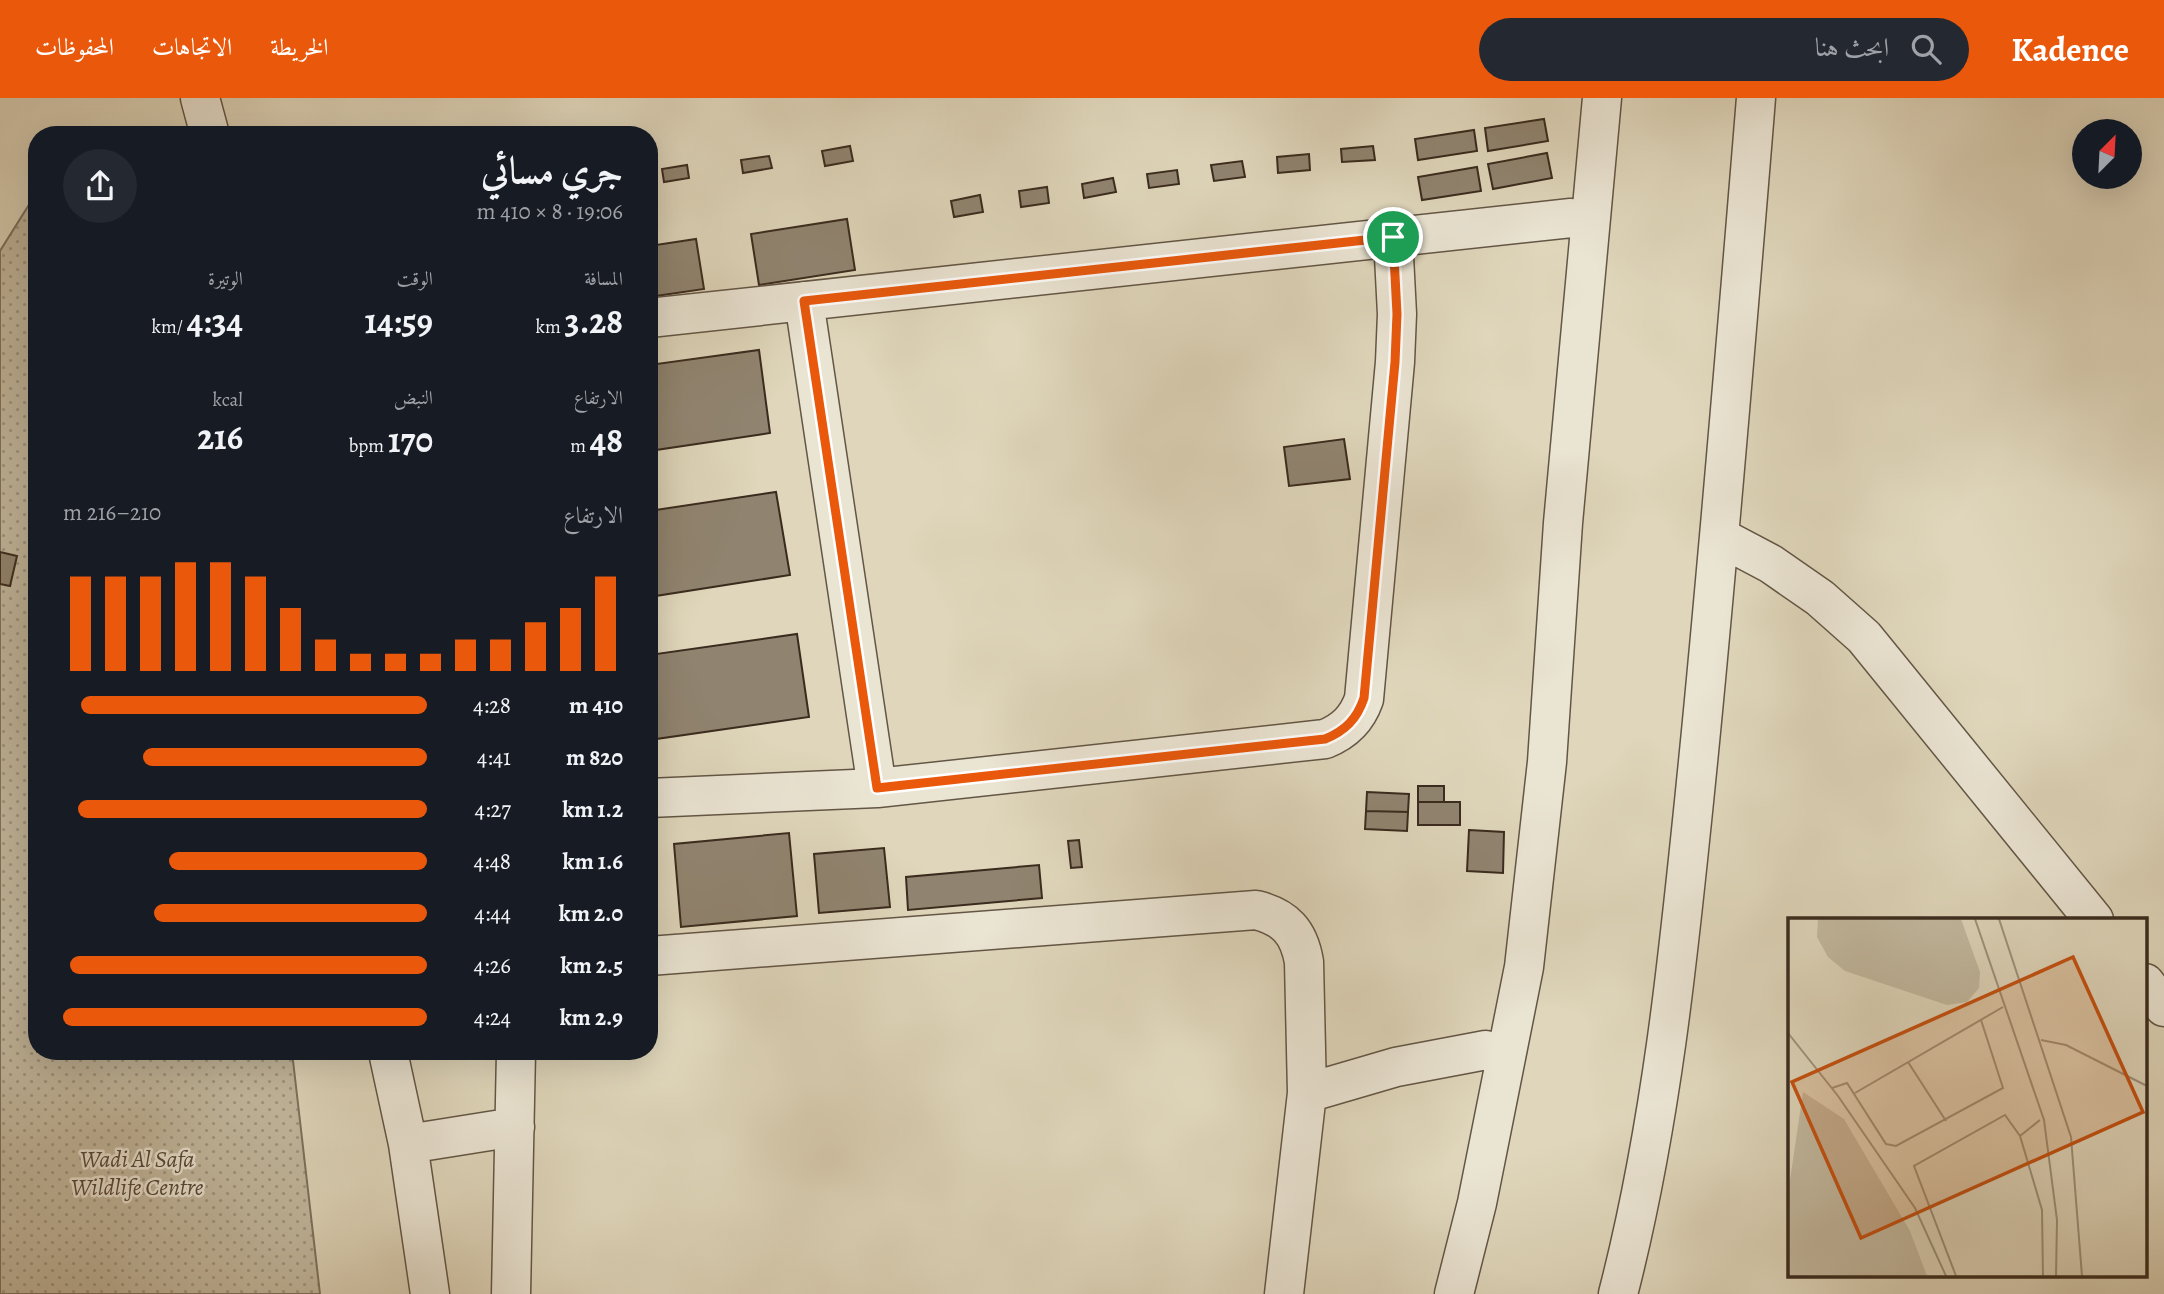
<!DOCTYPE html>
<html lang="ar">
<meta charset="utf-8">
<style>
body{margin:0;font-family:Alegreya,Amiri,serif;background:#242831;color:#f1f3f6;direction:rtl;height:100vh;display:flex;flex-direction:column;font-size:26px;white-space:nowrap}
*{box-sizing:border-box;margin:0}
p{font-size:23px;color:#9ea1a6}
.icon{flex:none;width:38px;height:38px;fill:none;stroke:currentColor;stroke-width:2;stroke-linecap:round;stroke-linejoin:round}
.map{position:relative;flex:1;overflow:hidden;direction:ltr}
.side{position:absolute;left:28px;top:28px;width:630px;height:934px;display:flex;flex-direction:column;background:#171b24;border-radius:28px;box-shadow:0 7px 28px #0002;direction:rtl}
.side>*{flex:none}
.needle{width:46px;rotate:24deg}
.fabs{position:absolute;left:2072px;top:21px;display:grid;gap:14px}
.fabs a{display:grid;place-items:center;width:70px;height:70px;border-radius:50%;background:#171b24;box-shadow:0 7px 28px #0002;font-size:35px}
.pin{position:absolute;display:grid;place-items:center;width:60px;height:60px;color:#fff;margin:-30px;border:4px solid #fff;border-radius:50%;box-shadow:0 2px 7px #0007}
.round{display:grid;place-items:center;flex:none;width:74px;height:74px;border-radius:37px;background:#242831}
.head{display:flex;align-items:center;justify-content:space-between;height:119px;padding:0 35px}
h1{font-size:38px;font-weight:700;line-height:52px}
.stats{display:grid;grid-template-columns:repeat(3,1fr);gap:10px;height:119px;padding:7px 35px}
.stats div{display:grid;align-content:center}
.stats b{font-size:35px;font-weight:700}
.stats small{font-size:19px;font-weight:400}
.stats p{font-size:19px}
.chart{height:196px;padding:14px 35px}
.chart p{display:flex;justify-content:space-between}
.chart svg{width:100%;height:126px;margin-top:7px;stroke:#ea580c;stroke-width:6}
ul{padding:0 35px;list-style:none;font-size:23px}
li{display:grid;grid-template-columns:112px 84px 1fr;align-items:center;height:52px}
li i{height:18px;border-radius:9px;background:#ea580c}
header{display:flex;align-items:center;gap:42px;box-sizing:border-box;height:98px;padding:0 35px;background:#ea580c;color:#fff}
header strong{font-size:33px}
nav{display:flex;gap:38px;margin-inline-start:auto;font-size:24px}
.search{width:490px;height:63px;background:#242831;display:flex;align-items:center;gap:18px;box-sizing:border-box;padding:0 24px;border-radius:38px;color:#9ea1a6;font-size:26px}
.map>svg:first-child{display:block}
.park{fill:url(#park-dots);stroke:#7e725f;stroke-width:2}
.building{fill:#908470;stroke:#3a2b1e;stroke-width:2}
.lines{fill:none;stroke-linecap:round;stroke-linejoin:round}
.minor-casing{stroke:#635645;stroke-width:41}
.minor{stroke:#eae4d3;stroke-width:38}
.route-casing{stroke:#fff;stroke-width:14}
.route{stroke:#ea580c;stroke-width:9}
.labels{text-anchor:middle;stroke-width:5;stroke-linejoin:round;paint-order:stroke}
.park-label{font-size:24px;font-style:italic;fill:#554738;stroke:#eae4d3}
.inset-road{fill:none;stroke:#9d927c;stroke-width:2}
.view{fill:#c55010;fill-opacity:0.15;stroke:#c55010;stroke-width:3.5}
.inset-edge{fill:none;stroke:#3a2b1e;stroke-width:3.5}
</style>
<header>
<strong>Kadence</strong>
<div class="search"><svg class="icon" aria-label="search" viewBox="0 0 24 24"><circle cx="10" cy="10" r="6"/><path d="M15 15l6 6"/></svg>ابحث هنا</div>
<nav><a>الخريطة</a><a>الاتجاهات</a><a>المحفوظات</a></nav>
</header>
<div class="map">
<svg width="2164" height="1196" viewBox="0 0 2164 1196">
<defs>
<pattern id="park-dots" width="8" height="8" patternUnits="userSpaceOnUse" patternTransform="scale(1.75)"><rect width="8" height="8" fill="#c3b9a0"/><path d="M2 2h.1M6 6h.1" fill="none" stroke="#9f9782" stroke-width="1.8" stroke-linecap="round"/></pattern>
</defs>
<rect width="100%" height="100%" fill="#dfd6bb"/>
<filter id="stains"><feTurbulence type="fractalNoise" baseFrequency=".00286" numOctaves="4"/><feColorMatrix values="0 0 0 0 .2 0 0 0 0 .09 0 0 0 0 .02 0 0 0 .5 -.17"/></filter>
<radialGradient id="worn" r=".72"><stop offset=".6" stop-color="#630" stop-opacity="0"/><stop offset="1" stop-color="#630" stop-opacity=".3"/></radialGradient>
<path class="park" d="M37 94V954H292L320 1196H0V153Z"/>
<path class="building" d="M1544 21 1548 43 1488 53 1485 30Z
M1474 32 1477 53 1418 62 1415 41Z
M850 48 853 63 825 68 822 53Z
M1373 48 1375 62 1342 64 1341 51Z
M1547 55 1552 80 1493 91 1488 66Z
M1309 56 1310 72 1278 75 1277 59Z
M769 58 772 70 743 75 741 62Z
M1242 63 1245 79 1214 83 1211 67Z
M687 67 689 80 664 84 662 71Z
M1477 69 1481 93 1422 102 1418 79Z
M1177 72 1179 86 1149 90 1147 76Z
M1113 80 1116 94 1084 100 1082 86Z
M1047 89 1049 105 1021 109 1019 93Z
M980 97 983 114 954 119 951 103Z
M847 121 855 172 759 187 751 136Z
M696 141 704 191 649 199V148Z
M759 252 770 335 649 353V267Z
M1344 341 1350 381 1289 388 1284 349Z
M776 394 790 477 649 499V413Z
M0 454 17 458 10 488 0 486Z
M797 536 809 619 649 642V557Z
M1418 688H1444V704H1418Z
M1367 694 1409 696 1408 714 1366 713Z
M1418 704H1460V727H1418Z
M1366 713 1408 714 1407 733 1365 731Z
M1469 732 1504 734 1503 775 1467 773Z
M789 735 797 818 681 829 674 746Z
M1079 742 1082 769 1071 770 1068 743Z
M884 750 890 809 819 815 814 756Z
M1039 767 1042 800 908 812 906 779Z"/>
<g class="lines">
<defs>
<path id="minor" d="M200 0 210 37
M804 203 877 690
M649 220 1571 120
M1720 439 1771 466 1820 500 1864 539 2094 822
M649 700 877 690 1325 641C1345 633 1357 621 1364 601L1395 264 1397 216 1393 139
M649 858 1256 812C1285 819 1299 834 1304 864L1307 995 1284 1196
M2145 885 2164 909
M388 954 408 1046 430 1196
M1307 995 1396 969 1486 952
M408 1046 515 1029
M511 1196 516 954
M1454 1196 1477 1105 1524 869 1547 664 1563 425 1602 0
M1618 1196C1663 1022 1680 842 1698 664 1720 443 1738 221 1756 0"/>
</defs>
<use href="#minor" class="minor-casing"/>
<use href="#minor" class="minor"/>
</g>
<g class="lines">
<defs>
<path id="route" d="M1393 139 1397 216 1395 264 1364 600C1357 621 1345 633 1325 641L877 690 804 203Z"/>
</defs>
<use href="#route" class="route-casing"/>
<use href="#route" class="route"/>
</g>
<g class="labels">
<g class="park-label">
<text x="137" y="1069">Wadi Al Safa<tspan x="137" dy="28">Wildlife Centre</tspan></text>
</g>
</g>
<g transform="translate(1788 820)">
<rect width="359" height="359" fill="#dfd6bb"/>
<path d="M30 1H173L192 54 191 70 179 84 159 87 57 53 40 39 29 19Z" fill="#c3b9a0"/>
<path d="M15 174 56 201 122 313 139 358H0V276Z" fill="#c3b9a0"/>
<path class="inset-road" d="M187 1 256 202 269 302 268 358M211 1 283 219 294 358M0 115 50 178 127 290 158 358M253 122 278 127 359 168M120 144 158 203M44 170 59 165 98 226 108 228 215 170 193 102M67 175 215 89M232 218 252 202M168 358 126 248 217 197 232 218 254 292 255 358"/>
<path class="view" d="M285 39 355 194 73 320 4 164Z"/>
<rect width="359" height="359" class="inset-edge"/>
</g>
<rect width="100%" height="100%" filter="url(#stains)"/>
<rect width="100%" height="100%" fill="url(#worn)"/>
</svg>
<div class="fabs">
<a><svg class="needle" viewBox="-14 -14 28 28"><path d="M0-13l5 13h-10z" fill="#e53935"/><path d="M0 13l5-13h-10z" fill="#9ea1a6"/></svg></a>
</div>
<div class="pin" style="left:1393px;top:139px;background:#1e9e55"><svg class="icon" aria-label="arrive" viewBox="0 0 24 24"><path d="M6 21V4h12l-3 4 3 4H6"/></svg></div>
<section class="side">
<div class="head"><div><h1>جري مسائي</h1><p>19:06 · 8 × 410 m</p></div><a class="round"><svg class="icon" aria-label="share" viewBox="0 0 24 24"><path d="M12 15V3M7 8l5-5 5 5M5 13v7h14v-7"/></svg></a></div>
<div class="stats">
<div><p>المسافة</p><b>3.28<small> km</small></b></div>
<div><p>الوقت</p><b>14:59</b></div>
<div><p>الوتيرة</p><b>4:34<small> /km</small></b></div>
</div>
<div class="stats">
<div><p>الارتفاع</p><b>48<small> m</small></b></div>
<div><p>النبض</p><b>170<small> bpm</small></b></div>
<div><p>kcal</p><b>216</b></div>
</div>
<div class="chart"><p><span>الارتفاع</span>210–216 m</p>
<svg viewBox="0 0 160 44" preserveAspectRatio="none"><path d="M5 44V11M15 44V11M25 44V11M35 44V6M45 44V6M55 44V11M65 44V22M75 44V33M85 44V38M95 44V38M105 44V38M115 44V33M125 44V33M135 44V27M145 44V22M155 44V11"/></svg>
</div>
<ul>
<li><b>410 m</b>4:28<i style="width:95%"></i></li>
<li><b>820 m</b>4:41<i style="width:78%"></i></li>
<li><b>1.2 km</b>4:27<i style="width:96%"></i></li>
<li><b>1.6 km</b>4:48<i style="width:71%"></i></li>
<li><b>2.0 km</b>4:44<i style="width:75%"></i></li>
<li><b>2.5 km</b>4:26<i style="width:98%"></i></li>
<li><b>2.9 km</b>4:24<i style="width:100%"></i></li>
</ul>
</section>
</div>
